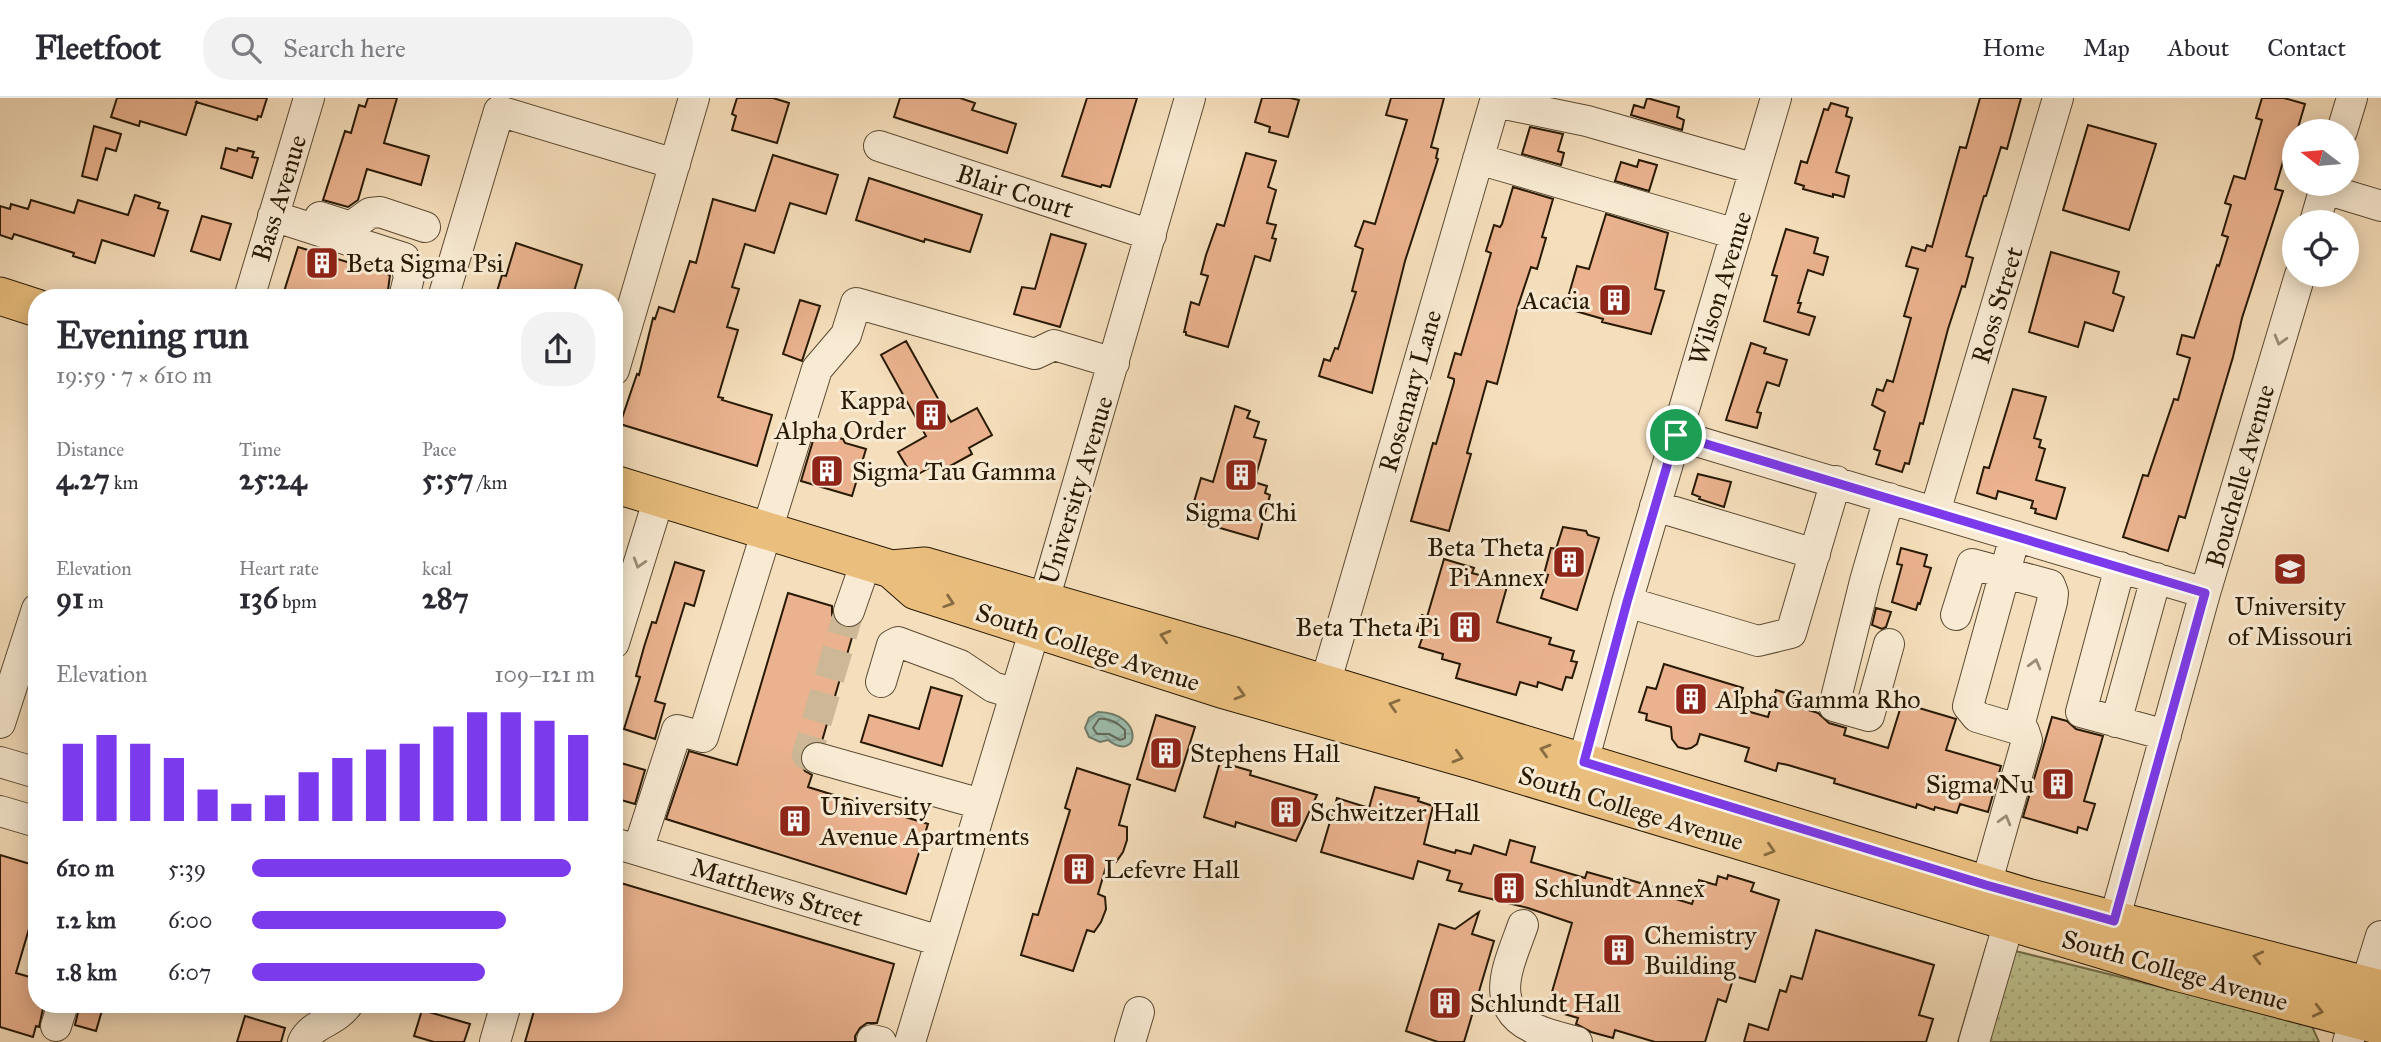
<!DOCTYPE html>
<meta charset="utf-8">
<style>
body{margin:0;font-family:"IM FELL Great Primer",serif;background:#f2f2f3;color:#2b2b33;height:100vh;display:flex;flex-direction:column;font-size:26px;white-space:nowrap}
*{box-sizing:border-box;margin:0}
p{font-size:23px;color:#7c7c81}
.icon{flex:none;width:38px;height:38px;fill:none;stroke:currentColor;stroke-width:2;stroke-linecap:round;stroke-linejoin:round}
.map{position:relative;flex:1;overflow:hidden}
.drawer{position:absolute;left:28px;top:191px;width:595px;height:724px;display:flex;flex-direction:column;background:#fff;border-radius:28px;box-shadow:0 4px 18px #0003}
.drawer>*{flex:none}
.needle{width:46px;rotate:286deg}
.controls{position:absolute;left:2282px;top:21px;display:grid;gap:14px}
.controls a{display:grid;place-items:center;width:77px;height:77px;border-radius:50%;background:#fff;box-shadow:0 4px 18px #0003;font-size:35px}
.pin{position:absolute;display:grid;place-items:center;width:60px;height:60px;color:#fff;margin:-30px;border:4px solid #fff;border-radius:50%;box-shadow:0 2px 7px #0007}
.round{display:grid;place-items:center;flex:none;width:74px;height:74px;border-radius:28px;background:#f2f2f3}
.headline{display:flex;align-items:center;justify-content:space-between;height:119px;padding:0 28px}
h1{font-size:38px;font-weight:700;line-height:52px}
.stats{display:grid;grid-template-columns:repeat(3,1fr);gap:10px;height:119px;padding:7px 28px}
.stats div{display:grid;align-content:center}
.stats b{font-size:30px;font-weight:700}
.stats small{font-size:19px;font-weight:400}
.stats p{font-size:19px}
.chart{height:196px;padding:14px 28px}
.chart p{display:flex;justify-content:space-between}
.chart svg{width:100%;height:126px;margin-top:7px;stroke:#7c3aed;stroke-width:6}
ul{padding:0 28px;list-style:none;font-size:23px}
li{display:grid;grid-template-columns:112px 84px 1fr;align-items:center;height:52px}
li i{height:18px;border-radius:9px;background:#7c3aed}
header{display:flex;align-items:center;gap:42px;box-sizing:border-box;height:98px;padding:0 35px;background:#fff;border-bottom:2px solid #e1e1e2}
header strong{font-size:33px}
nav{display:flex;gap:38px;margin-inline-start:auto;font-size:24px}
.search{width:490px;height:63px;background:#f2f2f3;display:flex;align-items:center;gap:18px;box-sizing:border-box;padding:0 24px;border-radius:28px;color:#7c7c81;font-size:26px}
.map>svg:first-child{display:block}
.grass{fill:url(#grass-dots);stroke:#726d49;stroke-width:2}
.water{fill:url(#water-waves);stroke:#6e7b69;stroke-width:2}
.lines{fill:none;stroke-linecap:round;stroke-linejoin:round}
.shore{stroke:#626a58;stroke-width:2}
.building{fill:#eab28e;stroke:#281904;stroke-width:2}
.minor-tunnel{stroke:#ccb796;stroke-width:30;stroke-dasharray:30 15;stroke-linecap:butt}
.minor-casing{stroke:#5b4a32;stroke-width:32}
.major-casing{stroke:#281904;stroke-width:39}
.minor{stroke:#f8ead3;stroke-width:30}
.major{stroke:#eabf7e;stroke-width:37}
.oneway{stroke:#9a8c76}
.oneway2{stroke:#896c41}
.route-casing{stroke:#fff;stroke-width:14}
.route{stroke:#7c3aed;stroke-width:9}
.labels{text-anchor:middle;stroke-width:6;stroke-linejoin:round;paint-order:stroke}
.street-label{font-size:26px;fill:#281904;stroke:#f8ead3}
.poi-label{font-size:26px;fill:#281904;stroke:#f8ead3;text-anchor:start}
</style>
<header>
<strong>Fleetfoot</strong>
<div class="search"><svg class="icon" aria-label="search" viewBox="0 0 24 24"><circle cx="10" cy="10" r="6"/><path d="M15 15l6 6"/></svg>Search here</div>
<nav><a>Home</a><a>Map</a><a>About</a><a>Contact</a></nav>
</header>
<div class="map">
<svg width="2381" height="944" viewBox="0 0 2381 944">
<defs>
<pattern id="grass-dots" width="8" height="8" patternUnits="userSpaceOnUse" patternTransform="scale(1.75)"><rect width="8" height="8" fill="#bdc18e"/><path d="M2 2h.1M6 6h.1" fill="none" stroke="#a2a579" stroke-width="1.8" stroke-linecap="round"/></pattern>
<pattern id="water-waves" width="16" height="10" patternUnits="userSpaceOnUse" patternTransform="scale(1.75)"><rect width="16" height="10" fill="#9dbcad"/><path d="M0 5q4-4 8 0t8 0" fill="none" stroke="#87a193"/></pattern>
</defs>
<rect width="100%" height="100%" fill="#f5debb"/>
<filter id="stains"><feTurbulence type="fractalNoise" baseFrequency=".00286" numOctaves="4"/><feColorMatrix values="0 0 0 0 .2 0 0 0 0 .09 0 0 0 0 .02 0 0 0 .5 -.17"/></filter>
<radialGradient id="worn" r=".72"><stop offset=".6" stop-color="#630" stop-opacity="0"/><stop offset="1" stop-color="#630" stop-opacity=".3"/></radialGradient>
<path class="grass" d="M1987 846 2311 926 2319 944H1958Z"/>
<path class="water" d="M1098 614C1146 615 1139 666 1108 642L1100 644 1089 639 1085 630 1089 620Z"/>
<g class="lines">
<path class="shore" d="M1099 621C1109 620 1118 625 1125 632V640L1120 642 1109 636H1097L1093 630Z"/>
</g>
<path class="building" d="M117 0H267L261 19 258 18 257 22 196 4 197 3 186 37 140 23 139 28 111 19Z
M368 0H397L384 45 429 58 421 87 367 71 358 102 348 109 323 102 345 33 351 35 359 7 365 9Z
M737 0H773L789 5 777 45 732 32 736 18 732 16Z
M900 0H960L975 5 972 12 1016 26 1007 55 894 19Z
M1087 0H1137L1110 89 1102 87 1101 89 1062 78Z
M1262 0H1290L1299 2 1288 39 1269 34 1270 29 1255 24Z
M1391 0H1444L1431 49 1438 51 1436 60 1438 61 1405 163 1372 295 1319 278 1324 261 1330 263 1335 250 1338 251 1356 194 1352 193 1363 151 1355 148 1364 123 1375 126 1407 22 1386 17Z
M1647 0 1679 9 1677 19 1684 22 1682 32 1631 17 1634 7 1644 10Z
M1980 0H2021L2007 51 2001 49 1986 98H1984L1966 158 1973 160 1965 189 1962 188 1948 231 1923 326 1920 325 1909 366 1905 365 1902 374 1876 366 1880 353 1874 351 1885 314 1872 307 1877 291 1883 293 1887 282 1893 284 1911 220 1904 218 1918 171 1906 168 1912 149 1925 153 1927 147 1932 149 1960 49 1966 50Z
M2262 0H2284L2305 6 2297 33H2294L2292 59 2285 57 2275 91 2283 93 2242 220 2233 259 2185 420 2179 418 2168 453 2123 439 2143 377 2148 378 2174 301 2178 302 2190 260 2177 256 2182 237 2194 240 2217 167 2219 168 2228 139 2222 137 2231 107 2225 105 2234 78 2245 81 2262 22 2256 20Z
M1831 5 1848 10 1846 18 1852 20 1836 74 1849 78 1844 99 1833 96V99L1803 91 1804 88 1795 85 1801 63 1807 65 1824 11 1828 12Z
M2088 27 2156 46 2129 132 2063 112Z
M94 28 121 36 116 53 106 50 97 82 82 78Z
M1530 29 1563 36 1558 53 1564 55 1561 67 1522 56Z
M226 50 237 53 238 50 254 54 252 59 258 60 252 80 221 70Z
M1246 55 1276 63 1268 89 1276 92 1267 125 1276 127 1272 140 1276 141 1270 163 1255 158 1228 249 1186 237V234H1184L1191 204 1199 207 1208 178 1201 176 1206 157 1217 126 1224 128Z
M773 57 838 77 826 116 790 105 774 155 745 146 732 189 739 191 727 229 738 232 718 299 723 300 722 302 772 317 757 368 620 326 637 276 639 277 653 220 655 221 659 209 674 214 690 163 696 165 713 101 755 113Z
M1639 62 1657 67 1649 93 1615 83 1621 64 1637 69Z
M869 80 982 117 970 154 925 141 924 144 856 122Z
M1513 89 1553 101 1542 139 1546 140 1537 171 1531 169 1518 208 1497 286 1487 283 1467 355 1471 356 1449 433 1411 423 1433 345 1436 346 1454 284V281L1448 279 1455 255 1461 257 1491 155 1486 153 1494 127 1500 129 1502 126Z
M135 97 160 105 158 110 168 113 154 158 102 142 95 165 73 158 74 155 14 136 12 141 0 137V108L10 111 11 106 28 111 31 102 74 115 78 102 128 117Z
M1606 116 1668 135 1655 191 1664 193 1651 236 1602 224 1603 221 1565 210 1577 168 1589 171Z
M202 118 231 126 220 162 191 153Z
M1786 131 1818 140 1814 155 1828 159 1823 177 1808 172 1798 205H1801L1798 214 1815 219 1809 237 1764 223 1777 178 1772 177Z
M1051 136 1086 146 1060 229 1014 216 1022 189 1035 191Z
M516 145 582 167 572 200H495L502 177 506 178Z
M298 149 390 177 387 200H282Z
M2051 154 2119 174 2113 195 2124 199 2113 233 2085 224 2078 249 2029 234Z
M800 202 820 208 802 263 783 256Z
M906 243 951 324 977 310 992 337 969 350 972 356 943 372 938 365 913 379 898 354 926 338 881 257Z
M1751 245 1766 250 1764 255 1787 262 1779 288 1767 284 1757 314 1761 315 1757 330 1726 322Z
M2013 291 2046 299 2034 340 2041 342 2039 349 2045 351 2036 382 2065 390 2056 421 2035 415 2036 411 2031 410 2033 403 1998 393 1996 401 1977 395 1984 369 1989 370Z
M1235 308 1250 313 1247 320 1259 324 1254 339 1266 342 1254 384 1267 388 1265 395 1270 397 1258 441 1189 421 1201 380 1213 384Z
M815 336 843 341 845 345 866 351 852 398 801 383Z
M1698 376 1731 384 1724 409 1699 401 1700 399 1692 396Z
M1563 429 1586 433 1588 437 1599 440 1577 512 1541 500 1548 477 1544 476 1551 450 1556 451Z
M1901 450 1927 457 1924 468 1931 470 1920 506 1918 505 1916 512 1892 504 1902 467 1897 466Z
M1444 461 1474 470 1472 475 1508 485 1497 524 1551 540 1549 546 1574 553 1571 563 1577 564 1572 580 1566 579 1562 592 1538 584 1537 589 1520 584 1516 597 1456 580 1460 566 1442 561 1443 556 1419 549 1424 535 1417 533 1422 517 1427 519Z
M675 464 704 473 694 508 685 505 655 603 665 606 655 641 624 631 640 579 636 578 644 549 652 524 656 525Z
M788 495 832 508V517L836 525 844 530 855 529 822 643H812L805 647 800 655V665L805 673 812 677 808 689 928 726 906 796 666 721 689 653 737 667Z
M1876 510 1891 514 1886 529 1882 531 1872 527Z
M1664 566 1743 590 1736 610 1768 619 1776 592 1795 598 1793 606 1796 608 1818 615 1829 625 1846 630 1844 637 1888 650 1902 605 1956 621 1946 652 2001 668 1988 714 1960 706 1957 715 1935 709 1934 712 1917 706 1916 710 1834 685 1835 681 1788 667 1778 665 1776 673 1745 663 1749 650 1700 636 1697 646 1691 650 1686 651 1678 649 1672 641 1671 629 1646 622 1647 616 1639 614 1647 589 1656 591Z
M931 589 962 598 942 668 861 644 869 617 919 631Z
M1156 617 1195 629 1175 693 1137 681Z
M2052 619 2067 623 2076 631 2103 638 2084 703 2095 706 2087 732 2078 729 2077 735 2023 719Z
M614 663 645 672 635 706 614 700Z
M1220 664 1251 673 1250 677 1317 697 1296 743 1236 724 1235 729 1204 719Z
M1077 670 1130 687 1119 727 1127 729V742L1123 754 1116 764 1108 762 1098 796 1105 799 1106 811 1101 824 1094 834 1087 832 1073 873 1021 857 1033 816 1038 817 1070 712 1065 710Z
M1375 689 1419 700 1418 703 1433 708 1424 746 1455 755 1456 752 1471 756 1474 747 1506 757 1510 742 1535 749 1531 764 1585 780 1587 774 1619 783 1620 779 1657 790 1656 795 1692 806 1699 782 1716 787 1718 778 1727 781 1728 777 1754 785 1751 793 1779 802 1755 884 1734 878 1726 904 1718 901 1705 944H1655L1615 932 1613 940 1591 934 1576 926 1578 920 1547 911 1572 825 1528 810 1459 793 1462 786 1447 782 1450 773 1418 763 1413 781 1321 754 1337 700 1369 710Z
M0 757 37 768V826L31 824 16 875 37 881V906H44L39 929 36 928 33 939 0 929Z
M614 783 894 866 877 925H867L860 930 855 938V944H525L536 906H614Z
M1479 814 1472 836 1494 843 1464 944H1438L1406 933 1439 826 1455 831Z
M1816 832 1934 867 1919 917 1933 921 1926 944H1744L1749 926 1768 932 1780 892 1786 894 1791 878 1802 881Z
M80 906 103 909 96 933 75 927Z
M422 912 470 926 464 944H434L414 938Z
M245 918 285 930 281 944H237Z"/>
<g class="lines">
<path class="minor-tunnel" d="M817 660 807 657 849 513"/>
<defs>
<path id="minor" d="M1495 4 1587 23 1755 71
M2342 33 2352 0
M879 48 1151 137
M1478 61 1736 136
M2325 91 2381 108
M273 118 404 160 409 179 404 200
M320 119 348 128 356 125 370 115 380 114 425 129
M2315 124 2326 86
M249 200 309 0
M443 200 499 13 675 66
M614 272 694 0
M1676 337 2205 495
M1889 400 1865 483 1834 608 1869 618 1889 546
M1655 408 1815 456
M1935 414 2058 0
M2120 469 2081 614 2166 637
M1627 504 1758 543 1791 535 1836 383
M849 513 866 464
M1956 517 1972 466 2050 487 2053 495 2052 504 2018 632
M614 545 659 400
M881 584 892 547 898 544 960 567 993 589 1015 596
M1325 586 1496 0
M2116 624 2156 480
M0 625 37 511
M817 660 981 706
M0 664 37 675
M1583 664 1627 504 1776 0
M0 713 37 724
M614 745 940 843
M638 752 677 632 703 639 817 271 846 237 856 205 1035 256 1054 247 1114 265
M1986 787 2027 642 2024 633 1977 619 1968 608 2015 438
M2114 823 2205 495 2300 177
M1523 827C1510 865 1485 909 1535 931 1548 937 1563 940 1577 944
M56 928 63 906
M872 942 881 944
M303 944C312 925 336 924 348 906
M495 944 506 906
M910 944 1051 478 1190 0
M1130 944 1139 914
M1974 944 2009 824
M2348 944 2381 838"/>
<path id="major" d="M0 198 37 210
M614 386 891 471 925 468 1231 557 2030 800 2381 891
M891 471 916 493 1221 591 1474 663 2176 874 2381 928"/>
</defs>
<use href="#minor" class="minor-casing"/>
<use href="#major" class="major-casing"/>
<use href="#minor" class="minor"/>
<use href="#major" class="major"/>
</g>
<defs><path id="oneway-chevron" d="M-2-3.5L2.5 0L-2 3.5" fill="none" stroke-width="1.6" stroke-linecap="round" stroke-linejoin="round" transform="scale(1.75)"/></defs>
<g class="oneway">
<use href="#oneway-chevron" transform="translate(2280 242) rotate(106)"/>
<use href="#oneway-chevron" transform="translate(639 465) rotate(107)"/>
<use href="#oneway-chevron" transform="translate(2035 566) rotate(-75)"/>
<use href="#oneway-chevron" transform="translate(2005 722) rotate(-74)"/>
</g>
<g class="oneway2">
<use href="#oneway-chevron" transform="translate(949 504) rotate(18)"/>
<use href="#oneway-chevron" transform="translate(1165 538) rotate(-164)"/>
<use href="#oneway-chevron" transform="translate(1240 596) rotate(16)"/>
<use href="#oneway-chevron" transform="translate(1394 607) rotate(-163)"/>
<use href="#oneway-chevron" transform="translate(1545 652) rotate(-164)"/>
<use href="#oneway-chevron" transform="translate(1458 659) rotate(16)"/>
<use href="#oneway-chevron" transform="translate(1770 752) rotate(17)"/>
<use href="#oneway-chevron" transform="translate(2258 859) rotate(-166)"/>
<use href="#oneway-chevron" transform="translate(2318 913) rotate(14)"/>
</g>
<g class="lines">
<defs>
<path id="route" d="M1676 337 2205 495 2114 823 1986 787 1584 664 1627 504Z"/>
</defs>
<use href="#route" class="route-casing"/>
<use href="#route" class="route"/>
</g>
<defs>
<symbol id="building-square" viewBox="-11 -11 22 22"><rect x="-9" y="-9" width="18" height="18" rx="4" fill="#8f2418" stroke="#f8ead3"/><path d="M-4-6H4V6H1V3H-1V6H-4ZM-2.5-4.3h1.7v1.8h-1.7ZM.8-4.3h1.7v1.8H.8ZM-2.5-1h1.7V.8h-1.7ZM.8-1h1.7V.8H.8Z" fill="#fff"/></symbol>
<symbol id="university-square" viewBox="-11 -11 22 22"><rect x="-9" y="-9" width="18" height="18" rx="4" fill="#8f2418" stroke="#f8ead3"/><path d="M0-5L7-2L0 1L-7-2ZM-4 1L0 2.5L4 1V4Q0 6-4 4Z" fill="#fff"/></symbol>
</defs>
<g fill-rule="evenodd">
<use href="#building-square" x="303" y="146" width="38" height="38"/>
<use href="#building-square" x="1596" y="183" width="38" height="38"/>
<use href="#building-square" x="912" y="298" width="38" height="38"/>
<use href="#building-square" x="808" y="354" width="38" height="38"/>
<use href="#building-square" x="1222" y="358" width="38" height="38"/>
<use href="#building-square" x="1550" y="445" width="38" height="38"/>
<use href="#university-square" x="2271" y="452" width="38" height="38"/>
<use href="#building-square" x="1446" y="510" width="38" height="38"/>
<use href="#building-square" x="1672" y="582" width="38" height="38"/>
<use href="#building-square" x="1147" y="636" width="38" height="38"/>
<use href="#building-square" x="2039" y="667" width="38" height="38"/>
<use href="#building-square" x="1267" y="695" width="38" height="38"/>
<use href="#building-square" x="776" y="704" width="38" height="38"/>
<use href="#building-square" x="1060" y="752" width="38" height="38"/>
<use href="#building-square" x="1490" y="771" width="38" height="38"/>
<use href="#building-square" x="1600" y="833" width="38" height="38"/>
<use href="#building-square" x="1426" y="886" width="38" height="38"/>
</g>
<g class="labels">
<g class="street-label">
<text transform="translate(1015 93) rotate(18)" y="9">Blair Court</text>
<text transform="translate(279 100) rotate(-73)" y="9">Bass Avenue</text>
<text transform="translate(1720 190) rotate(-73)" y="9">Wilson Avenue</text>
<text transform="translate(1997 207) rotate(-73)" y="9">Ross Street</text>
<text transform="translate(1410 293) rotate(-74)" y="9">Rosemary Lane</text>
<text transform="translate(2240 378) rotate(-74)" y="9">Bouchelle Avenue</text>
<text transform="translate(1076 392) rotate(-73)" y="9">University Avenue</text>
<text transform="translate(1088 549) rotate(18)" y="9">South College Avenue</text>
<text transform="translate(1631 710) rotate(17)" y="9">South College Avenue</text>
<text transform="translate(777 794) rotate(17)" y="9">Matthews Street</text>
<text transform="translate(2175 872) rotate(16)" y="9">South College Avenue</text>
</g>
<g class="poi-label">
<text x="346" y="174">Beta Sigma Psi</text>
<text x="1590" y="211" text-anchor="end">Acacia</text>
<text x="906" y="311" text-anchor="end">Kappa<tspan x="906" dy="30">Alpha Order</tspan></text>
<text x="852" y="382">Sigma Tau Gamma</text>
<text x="1241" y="423" text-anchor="middle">Sigma Chi</text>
<text x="1544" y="458" text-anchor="end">Beta Theta<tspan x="1544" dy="30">Pi Annex</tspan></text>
<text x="2290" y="517" text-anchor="middle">University<tspan x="2290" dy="30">of Missouri</tspan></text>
<text x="1440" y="538" text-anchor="end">Beta Theta Pi</text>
<text x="1716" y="610">Alpha Gamma Rho</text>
<text x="1190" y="664">Stephens Hall</text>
<text x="2034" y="695" text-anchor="end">Sigma Nu</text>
<text x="820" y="717">University<tspan x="820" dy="30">Avenue Apartments</tspan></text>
<text x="1310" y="723">Schweitzer Hall</text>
<text x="1104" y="780">Lefevre Hall</text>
<text x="1534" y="799">Schlundt Annex</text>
<text x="1644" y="846">Chemistry<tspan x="1644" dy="30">Building</tspan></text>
<text x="1470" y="914">Schlundt Hall</text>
</g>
</g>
<rect width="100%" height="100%" filter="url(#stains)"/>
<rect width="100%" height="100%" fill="url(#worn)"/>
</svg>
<div class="controls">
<a><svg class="needle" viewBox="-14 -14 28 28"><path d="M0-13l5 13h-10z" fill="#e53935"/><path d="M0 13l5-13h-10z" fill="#7c7c81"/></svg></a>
<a><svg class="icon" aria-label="locate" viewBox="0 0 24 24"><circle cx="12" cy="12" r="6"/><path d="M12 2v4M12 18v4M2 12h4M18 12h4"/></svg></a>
</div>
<div class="pin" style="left:1676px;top:337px;background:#1e9e55"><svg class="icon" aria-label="arrive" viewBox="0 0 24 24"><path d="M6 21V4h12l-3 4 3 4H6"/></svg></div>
<section class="drawer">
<div class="headline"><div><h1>Evening run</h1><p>19:59 · 7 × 610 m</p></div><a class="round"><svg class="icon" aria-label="share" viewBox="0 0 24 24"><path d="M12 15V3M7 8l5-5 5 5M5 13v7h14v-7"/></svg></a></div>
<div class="stats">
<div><p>Distance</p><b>4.27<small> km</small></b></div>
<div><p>Time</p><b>25:24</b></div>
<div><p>Pace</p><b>5:57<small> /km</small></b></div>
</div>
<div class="stats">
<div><p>Elevation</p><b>91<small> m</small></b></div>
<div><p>Heart rate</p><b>136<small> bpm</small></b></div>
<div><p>kcal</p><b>287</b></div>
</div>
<div class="chart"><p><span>Elevation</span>109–121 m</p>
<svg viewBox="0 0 160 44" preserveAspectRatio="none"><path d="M5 44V17M15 44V14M25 44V17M35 44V22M45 44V33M55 44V38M65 44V35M75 44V27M85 44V22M95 44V19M105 44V17M115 44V11M125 44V6M135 44V6M145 44V9M155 44V14"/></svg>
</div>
<ul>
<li><b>610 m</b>5:39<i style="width:93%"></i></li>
<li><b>1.2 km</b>6:00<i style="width:74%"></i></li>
<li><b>1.8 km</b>6:07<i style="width:68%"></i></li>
</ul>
</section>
</div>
